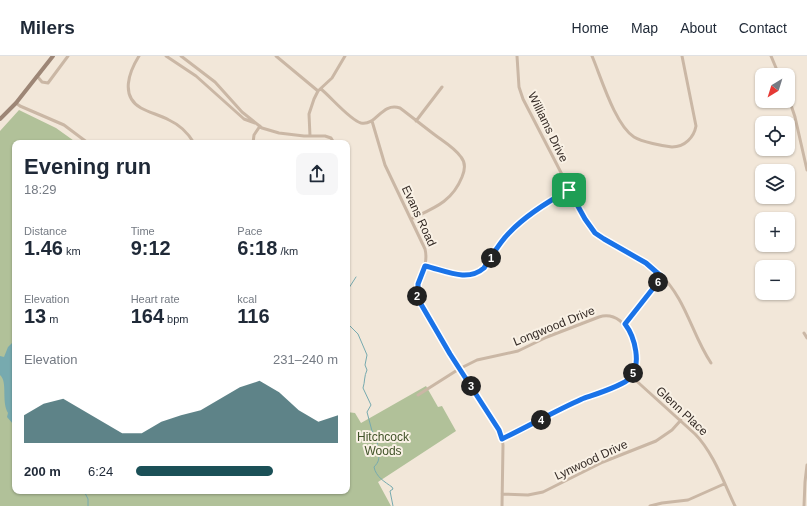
<!DOCTYPE html>
<meta charset="utf-8">
<style>
body{margin:0;font-family:Helvetica,sans-serif;background:#f6f6f7;color:#1f2937;height:100vh;display:flex;flex-direction:column;font-size:15px;white-space:nowrap}
*{box-sizing:border-box;margin:0}
p{font-size:13px;color:#747a83}
.icon{flex:none;width:22px;height:22px;fill:none;stroke:currentColor;stroke-width:2;stroke-linecap:round;stroke-linejoin:round}
.map{position:relative;flex:1;overflow:hidden}
.details{position:absolute;left:12px;top:84px;width:338px;height:354px;display:flex;flex-direction:column;background:#fff;border-radius:8px;box-shadow:0 1px 3px #0004}
.details>*{flex:none}
.needle{width:26px;rotate:218deg}
.tools{position:absolute;left:755px;top:12px;display:grid;gap:8px}
.tools a{display:grid;place-items:center;width:40px;height:40px;border-radius:8px;background:#fff;box-shadow:0 1px 3px #0004;font-size:20px}
.pin{position:absolute;display:grid;place-items:center;width:34px;height:34px;color:#fff;margin:-17px;border-radius:8px;box-shadow:0 2px 6px #0006}
.km{position:absolute;width:20px;height:20px;margin:-10px;border-radius:50%;background:#222;color:#fff;font-size:11px;line-height:20px;text-align:center}
.round{display:grid;place-items:center;flex:none;width:42px;height:42px;border-radius:8px;background:#f6f6f7}
.summary{display:flex;align-items:center;justify-content:space-between;height:68px;padding:0 12px}
h1{font-size:22px;font-weight:700;line-height:30px}
.figures{display:grid;grid-template-columns:repeat(3,1fr);gap:6px;height:68px;padding:4px 12px}
.figures div{display:grid;align-content:center}
.figures b{font-size:20px;font-weight:700}
.figures small{font-size:11px;font-weight:400}
.figures p{font-size:11px}
.chart{height:112px;padding:8px 12px}
.chart p{display:flex;justify-content:space-between}
.chart svg{width:100%;height:72px;margin-top:4px;fill:#1b5057;opacity:.7}
ul{padding:0 12px;list-style:none;font-size:13px}
li{display:grid;grid-template-columns:64px 48px 1fr;align-items:center;height:30px}
li i{height:10px;border-radius:5px;background:#1b5057}
header{display:flex;align-items:center;gap:24px;box-sizing:border-box;height:56px;padding:0 20px;background:#fff;border-bottom:1px solid #e0e1e3}
header strong{font-size:19px}
nav{display:flex;gap:22px;margin-inline-start:auto;font-size:14px}
.map>svg:first-child{display:block}
.green{fill:#b1c199}
.water{fill:#77aaaf}
.lines{fill:none;stroke-linecap:round;stroke-linejoin:round}
.stream{stroke:#77aaaf;stroke-width:1}
.street{stroke:#cab7a5;stroke-width:3}
.secondary{stroke:#9d8676;stroke-width:4}
.route-casing{stroke:#fff;stroke-width:8}
.route{stroke:#1a73e8;stroke-width:5}
.labels{text-anchor:middle;stroke-width:4;stroke-linejoin:round;paint-order:stroke}
.street-label{font-size:12px;fill:#352b26;stroke:#f9f1e5}
.park-label{font-size:12px;fill:#42542a;stroke:#f9f1e5}
</style>
<header>
<strong>Milers</strong>
<nav><a>Home</a><a>Map</a><a>About</a><a>Contact</a></nav>
</header>
<div class="map">
<svg width="807" height="450" viewBox="0 0 807 450">
<rect width="100%" height="100%" fill="#f2e7d9"/>
<path class="green" d="M19 54 56 72 77 87H15V435H347V356L355 357 361 367 426 330 438 351 442 350 456 375 378 426 391 450H0V75Z"/>
<path class="water" d="M14 285 15 286V374L13 368 7 361 8 357C1 345 8 326 0 319V300L4 301 8 291Z"/>
<g class="lines">
<path class="stream" d="M347 235 356 221
M347 259 349 269 358 278 367 299 365 309 367 314C364 320 365 326 363 332L371 349 367 356 372 375 378 382C375 396 384 401 374 411 376 421 385 426 392 431L393 433 390 435 393 450
M84 435 88 443V450"/>
<path class="street" d="M139 0C129 16 120 40 141 52 150 57 160 59 169 64 180 69 188 77 194 87
M166 0 196 20 244 63 255 67
M181 0 215 26 242 56 262 72 279 77 304 80H325L331 82 334 87
M276 0 318 35
M517 0 519 31 523 43 585 163C603 190 636 196 659 217 687 244 691 277 711 307
M592 0C601 21 615 69 634 81 642 86 663 90 672 91 685 91 694 81 696 70L682 0
M771 0 779 19
M37 20 42 26 48 27 68 0
M321 33C331 41 350 64 361 67 377 70 381 46 400 52 412 61 423 70 435 79 443 85 455 92 461 101 466 107 465 114 462 121 452 146 434 152 411 163
M788 40 795 61 807 114
M16 47 20 50 64 69 88 87
M372 65 385 109 425 193C430 214 413 226 418 243 421 253 428 263 434 272 450 298 466 324 483 349 491 361 502 375 503 389L502 450
M416 65 442 31
M310 80 309 58 314 43 318 35 332 22 345 0
M253 87 254 79 260 70
M425 210C441 214 458 223 474 218 485 215 491 201 498 191 516 166 543 149 569 134
M625 268 662 221
M804 277 807 282
M631 320 695 378C713 396 724 427 735 450
M418 339 459 313 477 304 518 295 547 281 599 261C631 251 649 311 626 325 614 333 595 338 581 344 555 356 529 371 502 383
M502 438 528 439 543 436 603 406 656 385 672 374 681 364
M650 450 662 447 688 444 724 428
M804 450 805 426 807 409"/>
<path class="secondary" d="M0 63 16 47 53 0"/>
</g>
<g class="lines">
<defs>
<path id="route" d="M569 134 585 163 595 177 604 183 646 207 662 221 625 268C635 281 642 309 630 322 623 330 593 339 582 343 555 355 529 370 502 383L499 374 450 298 418 243V228L425 210C444 214 467 227 484 212 492 200 499 187 509 177 525 160 549 145 569 134Z"/>
</defs>
<use href="#route" class="route-casing"/>
<use href="#route" class="route"/>
</g>
<g class="labels">
<g class="street-label">
<text transform="translate(548 71) rotate(64)" y="4">Williams Drive</text>
<text transform="translate(419 160) rotate(65)" y="4">Evans Road</text>
<text transform="translate(554 270) rotate(-22)" y="4">Longwood Drive</text>
<text transform="translate(682 355) rotate(43)" y="4">Glenn Place</text>
<text transform="translate(591 404) rotate(-25)" y="4">Lynwood Drive</text>
</g>
<g class="park-label">
<text x="383" y="385">Hitchcock<tspan x="383" dy="14">Woods</tspan></text>
</g>
</g>
</svg>
<div class="tools">
<a><svg class="needle" viewBox="-14 -14 28 28"><path d="M0-13l5 13h-10z" fill="#e53935"/><path d="M0 13l5-13h-10z" fill="#747a83"/></svg></a>
<a><svg class="icon" aria-label="locate" viewBox="0 0 24 24"><circle cx="12" cy="12" r="6"/><path d="M12 2v4M12 18v4M2 12h4M18 12h4"/></svg></a>
<a><svg class="icon" aria-label="layers" viewBox="0 0 24 24"><path d="M12 4l9 5-9 5-9-5zM3 14l9 5 9-5"/></svg></a>
<a>+</a>
<a>−</a>
</div>
<div class="pin" style="left:569px;top:134px;background:#1e9e55"><svg class="icon" aria-label="arrive" viewBox="0 0 24 24"><path d="M6 21V4h12l-3 4 3 4H6"/></svg></div>
<b class="km" style="left:491px;top:202px">1</b>
<b class="km" style="left:417px;top:240px">2</b>
<b class="km" style="left:471px;top:330px">3</b>
<b class="km" style="left:541px;top:364px">4</b>
<b class="km" style="left:633px;top:317px">5</b>
<b class="km" style="left:658px;top:226px">6</b>
<section class="details">
<div class="summary"><div><h1>Evening run</h1><p>18:29</p></div><a class="round"><svg class="icon" aria-label="share" viewBox="0 0 24 24"><path d="M12 15V3M7 8l5-5 5 5M5 13v7h14v-7"/></svg></a></div>
<div class="figures">
<div><p>Distance</p><b>1.46<small> km</small></b></div>
<div><p>Time</p><b>9:12</b></div>
<div><p>Pace</p><b>6:18<small> /km</small></b></div>
</div>
<div class="figures">
<div><p>Elevation</p><b>13<small> m</small></b></div>
<div><p>Heart rate</p><b>164<small> bpm</small></b></div>
<div><p>kcal</p><b>116</b></div>
</div>
<div class="chart"><p><span>Elevation</span>231–240 m</p>
<svg viewBox="0 0 160 44" preserveAspectRatio="none"><path d="M0 44V27L10 20L20 17L30 24L40 31L50 38L60 38L70 31L80 27L90 24L100 17L110 10L120 6L130 13L140 24L150 31L160 27V44z"/></svg>
</div>
<ul>
<li><b>200 m</b>6:24<i style="width:68%"></i></li>
</ul>
</section>
</div>
